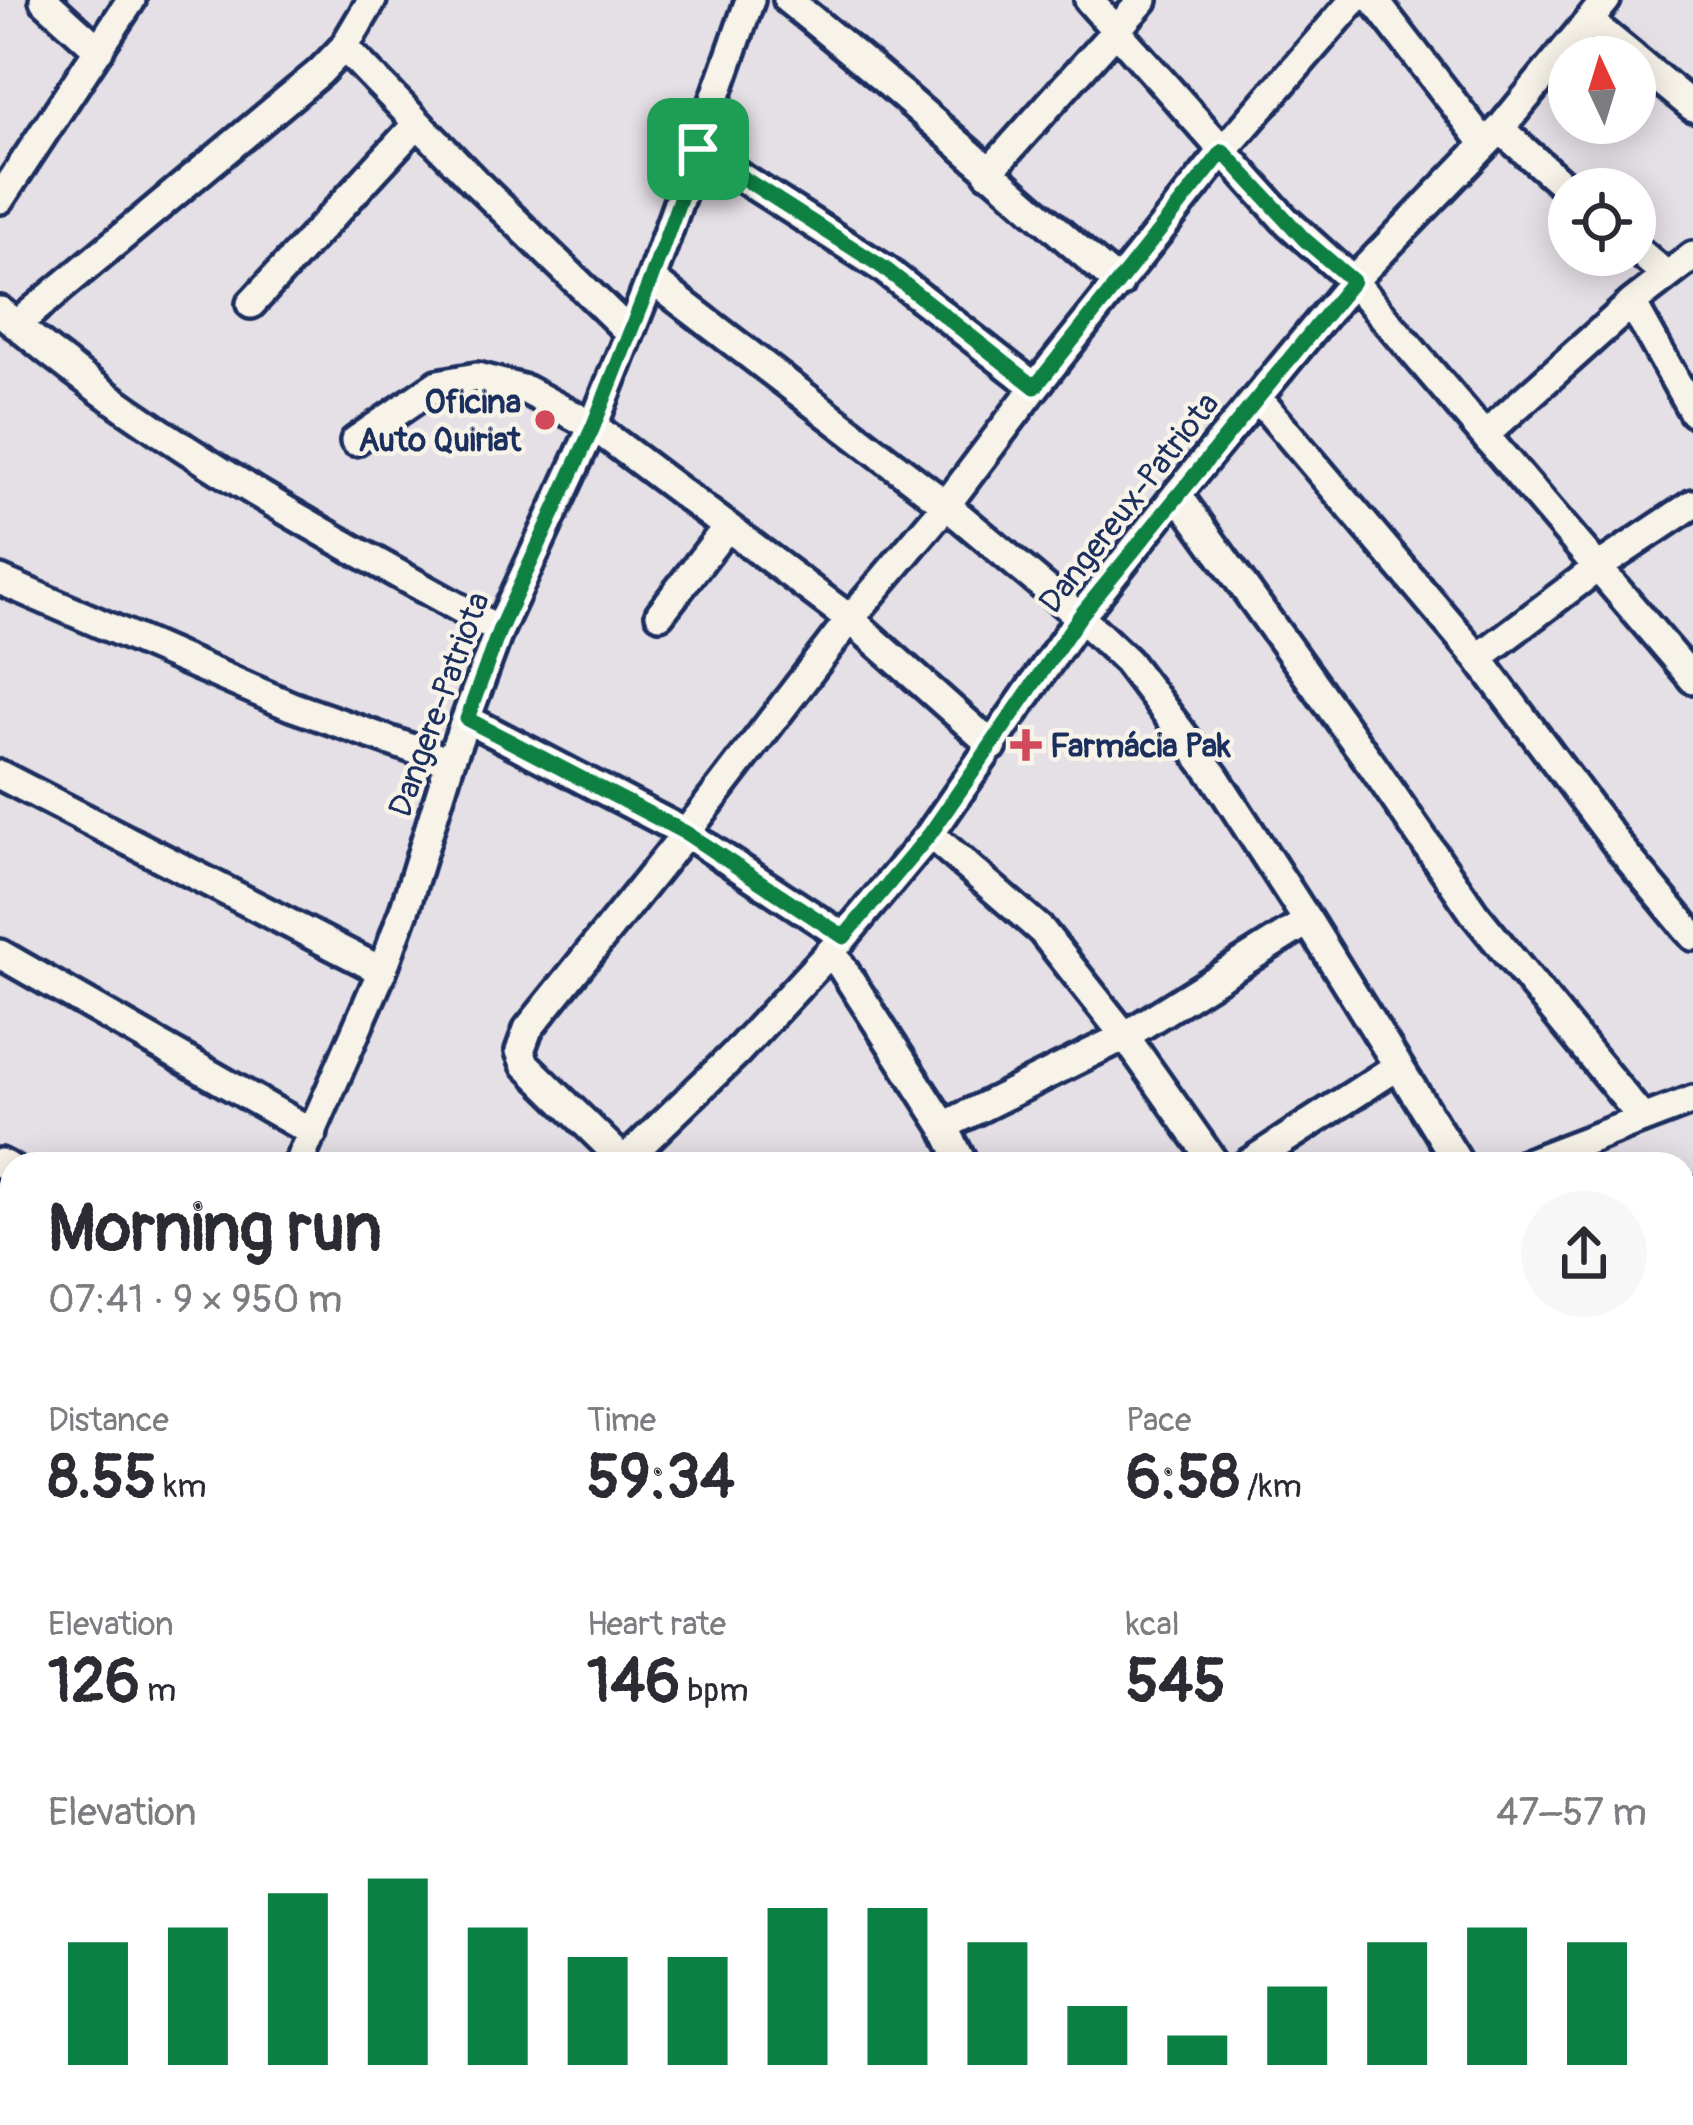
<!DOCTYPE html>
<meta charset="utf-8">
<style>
body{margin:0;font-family:Pangolin,sans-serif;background:#f7f7f7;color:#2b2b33;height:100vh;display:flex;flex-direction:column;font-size:45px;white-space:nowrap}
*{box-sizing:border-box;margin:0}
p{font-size:39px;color:#7c7c81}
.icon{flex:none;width:66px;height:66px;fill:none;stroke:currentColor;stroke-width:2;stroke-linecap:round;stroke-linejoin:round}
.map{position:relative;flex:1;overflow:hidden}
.details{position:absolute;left:0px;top:1152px;width:1695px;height:975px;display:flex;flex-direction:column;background:#fff;border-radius:36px 36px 0 0;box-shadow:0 6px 30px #0003}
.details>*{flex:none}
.needle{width:78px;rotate:356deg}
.buttons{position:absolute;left:1548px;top:36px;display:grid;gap:24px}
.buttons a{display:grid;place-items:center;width:108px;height:108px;border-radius:50%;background:#fff;box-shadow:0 6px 30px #0003;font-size:60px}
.pin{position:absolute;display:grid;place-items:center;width:102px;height:102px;color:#fff;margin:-51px;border-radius:24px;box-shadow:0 6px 18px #0006}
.round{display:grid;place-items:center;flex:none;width:126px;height:126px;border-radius:63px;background:#f7f7f7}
.head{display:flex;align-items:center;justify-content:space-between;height:204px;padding:0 48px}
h1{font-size:66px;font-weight:700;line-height:90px}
.metrics{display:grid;grid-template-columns:repeat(3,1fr);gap:18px;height:204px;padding:12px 48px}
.metrics div{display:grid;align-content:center}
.metrics b{font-size:60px;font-weight:700}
.metrics small{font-size:33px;font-weight:400}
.metrics p{font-size:33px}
.chart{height:336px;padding:24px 48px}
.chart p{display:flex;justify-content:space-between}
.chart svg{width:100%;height:216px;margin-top:12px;stroke:#0b8043;stroke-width:6}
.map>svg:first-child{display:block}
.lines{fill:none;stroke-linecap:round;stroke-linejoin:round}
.minor-casing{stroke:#1b2f5e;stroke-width:36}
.minor{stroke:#f7f3e8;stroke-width:27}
.route-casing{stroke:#fff;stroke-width:24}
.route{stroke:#0b8043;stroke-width:15}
.poi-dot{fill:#d1495b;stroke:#f7f3e8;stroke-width:4.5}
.labels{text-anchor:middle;stroke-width:9;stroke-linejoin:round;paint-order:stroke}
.poi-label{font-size:33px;font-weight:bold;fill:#1b2f5e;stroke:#f7f3e8;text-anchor:end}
.street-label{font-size:33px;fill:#1b2f5e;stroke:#f7f3e8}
</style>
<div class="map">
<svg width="1693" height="2125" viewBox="0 0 1693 2125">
<rect width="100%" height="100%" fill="#e5dfe6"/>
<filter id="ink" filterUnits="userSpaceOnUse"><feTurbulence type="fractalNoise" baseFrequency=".00833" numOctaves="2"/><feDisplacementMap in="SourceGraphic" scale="24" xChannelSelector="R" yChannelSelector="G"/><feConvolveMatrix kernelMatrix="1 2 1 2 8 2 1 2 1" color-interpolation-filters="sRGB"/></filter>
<g filter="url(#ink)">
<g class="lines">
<defs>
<path id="minor" d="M44 0 99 50
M788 0C902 91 1009 190 1119 284
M1089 0 1284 219 1353 281 1693 679
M1374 0 1485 144
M1589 21 1633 57
M344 47 474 181 629 332
M1635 59 1693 107
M1500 129 1569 190
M697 149 884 269 1035 387
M988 173 1143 0
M0 199 131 0
M1635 248 1666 275
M651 279 946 505 1080 617 1127 661 1215 777 1308 921 1459 1164
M1632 303 1693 412
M251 304 417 124
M0 311C151 442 326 534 499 630
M16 325 320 72 344 47 372 0
M1257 397 1478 658 1620 848 1693 936
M1486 434 1632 303 1693 256
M355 441 438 384 477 377 526 390 593 426 850 619 993 746
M1177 494 1372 765 1474 913 1642 1118
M0 580 291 706 450 762
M660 614 727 527
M1478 658 1597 568 1693 504
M467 719 686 833 844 937
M0 775 382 971
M930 834 1042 931 1125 1036 1215 1164
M832 952 944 1126 963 1164
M0 954 313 1133
M944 1126 1125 1036 1308 921
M624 1161 525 1064 520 1051 528 1029 686 833 850 619 946 505 1035 387 1223 151 1354 0
M0 1163 12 1169
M298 1164 382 971 405 908 450 762 499 630 593 426 651 279 750 0
M621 1164 737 1052 844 937 930 834 1080 617 1177 494 1353 281 1500 129 1606 0
M1247 1164 1398 1066
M1525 1164 1693 1100
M1683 1192H1693
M1683 1288 1693 1285
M0 1345 12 1351
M1683 1464 1693 1462
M0 1523 12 1536
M0 1744 12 1749
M1683 1785 1693 1784
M0 1972 12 1936
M1683 1974 1693 1973
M1683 2083 1693 2112
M334 2115 337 2125
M656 2115 657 2125
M813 2115 815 2125
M966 2115 967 2125
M1341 2115 1346 2125
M1498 2115 1502 2125
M1229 2125 1247 2115"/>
</defs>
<use href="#minor" class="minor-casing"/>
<use href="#minor" class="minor"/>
</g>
</g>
<g class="lines" filter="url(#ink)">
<defs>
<path id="route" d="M698 149 884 268 1035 387 1223 151 1304 239 1353 281 1080 616 930 834 844 937 686 833 467 719 499 631 593 427 651 279Z"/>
</defs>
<use href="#route" class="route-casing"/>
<use href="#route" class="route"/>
</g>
<g class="poi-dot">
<circle cx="545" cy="420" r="12"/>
<path d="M1020 727h12v12h12v12h-12v12h-12v-12h-12v-12h12z"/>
</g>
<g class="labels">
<g class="poi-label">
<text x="521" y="413">Oficina<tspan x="521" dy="38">Auto Quiriat</tspan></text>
<text x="1050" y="757" text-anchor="start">Farmácia Pak</text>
</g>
<g class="street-label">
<text transform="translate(1128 502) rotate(-52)" y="12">Dangereux-Patriota</text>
<text transform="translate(438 704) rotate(-70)" y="12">Dangere-Patriota</text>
</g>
</g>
</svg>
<div class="buttons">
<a><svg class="needle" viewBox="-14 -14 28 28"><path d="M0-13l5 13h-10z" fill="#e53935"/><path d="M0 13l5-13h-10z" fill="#7c7c81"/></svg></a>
<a><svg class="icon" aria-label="locate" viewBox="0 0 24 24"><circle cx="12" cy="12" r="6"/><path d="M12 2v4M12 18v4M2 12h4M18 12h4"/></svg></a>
</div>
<div class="pin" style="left:698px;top:149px;background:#1e9e55"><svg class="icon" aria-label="arrive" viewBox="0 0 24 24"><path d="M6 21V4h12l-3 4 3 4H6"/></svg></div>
<section class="details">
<div class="head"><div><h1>Morning run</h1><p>07:41 · 9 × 950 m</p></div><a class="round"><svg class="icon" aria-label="share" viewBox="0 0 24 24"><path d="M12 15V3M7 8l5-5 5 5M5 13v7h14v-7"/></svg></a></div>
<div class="metrics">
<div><p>Distance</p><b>8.55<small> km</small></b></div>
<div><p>Time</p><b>59:34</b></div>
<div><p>Pace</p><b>6:58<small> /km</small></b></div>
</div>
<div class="metrics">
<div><p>Elevation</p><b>126<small> m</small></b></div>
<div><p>Heart rate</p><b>146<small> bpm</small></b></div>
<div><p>kcal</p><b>545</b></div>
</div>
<div class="chart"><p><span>Elevation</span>47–57 m</p>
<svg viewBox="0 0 160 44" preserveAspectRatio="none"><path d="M5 44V19M15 44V16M25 44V9M35 44V6M45 44V16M55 44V22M65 44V22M75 44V12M85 44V12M95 44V19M105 44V32M115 44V38M125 44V28M135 44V19M145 44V16M155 44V19"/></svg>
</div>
</section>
</div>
